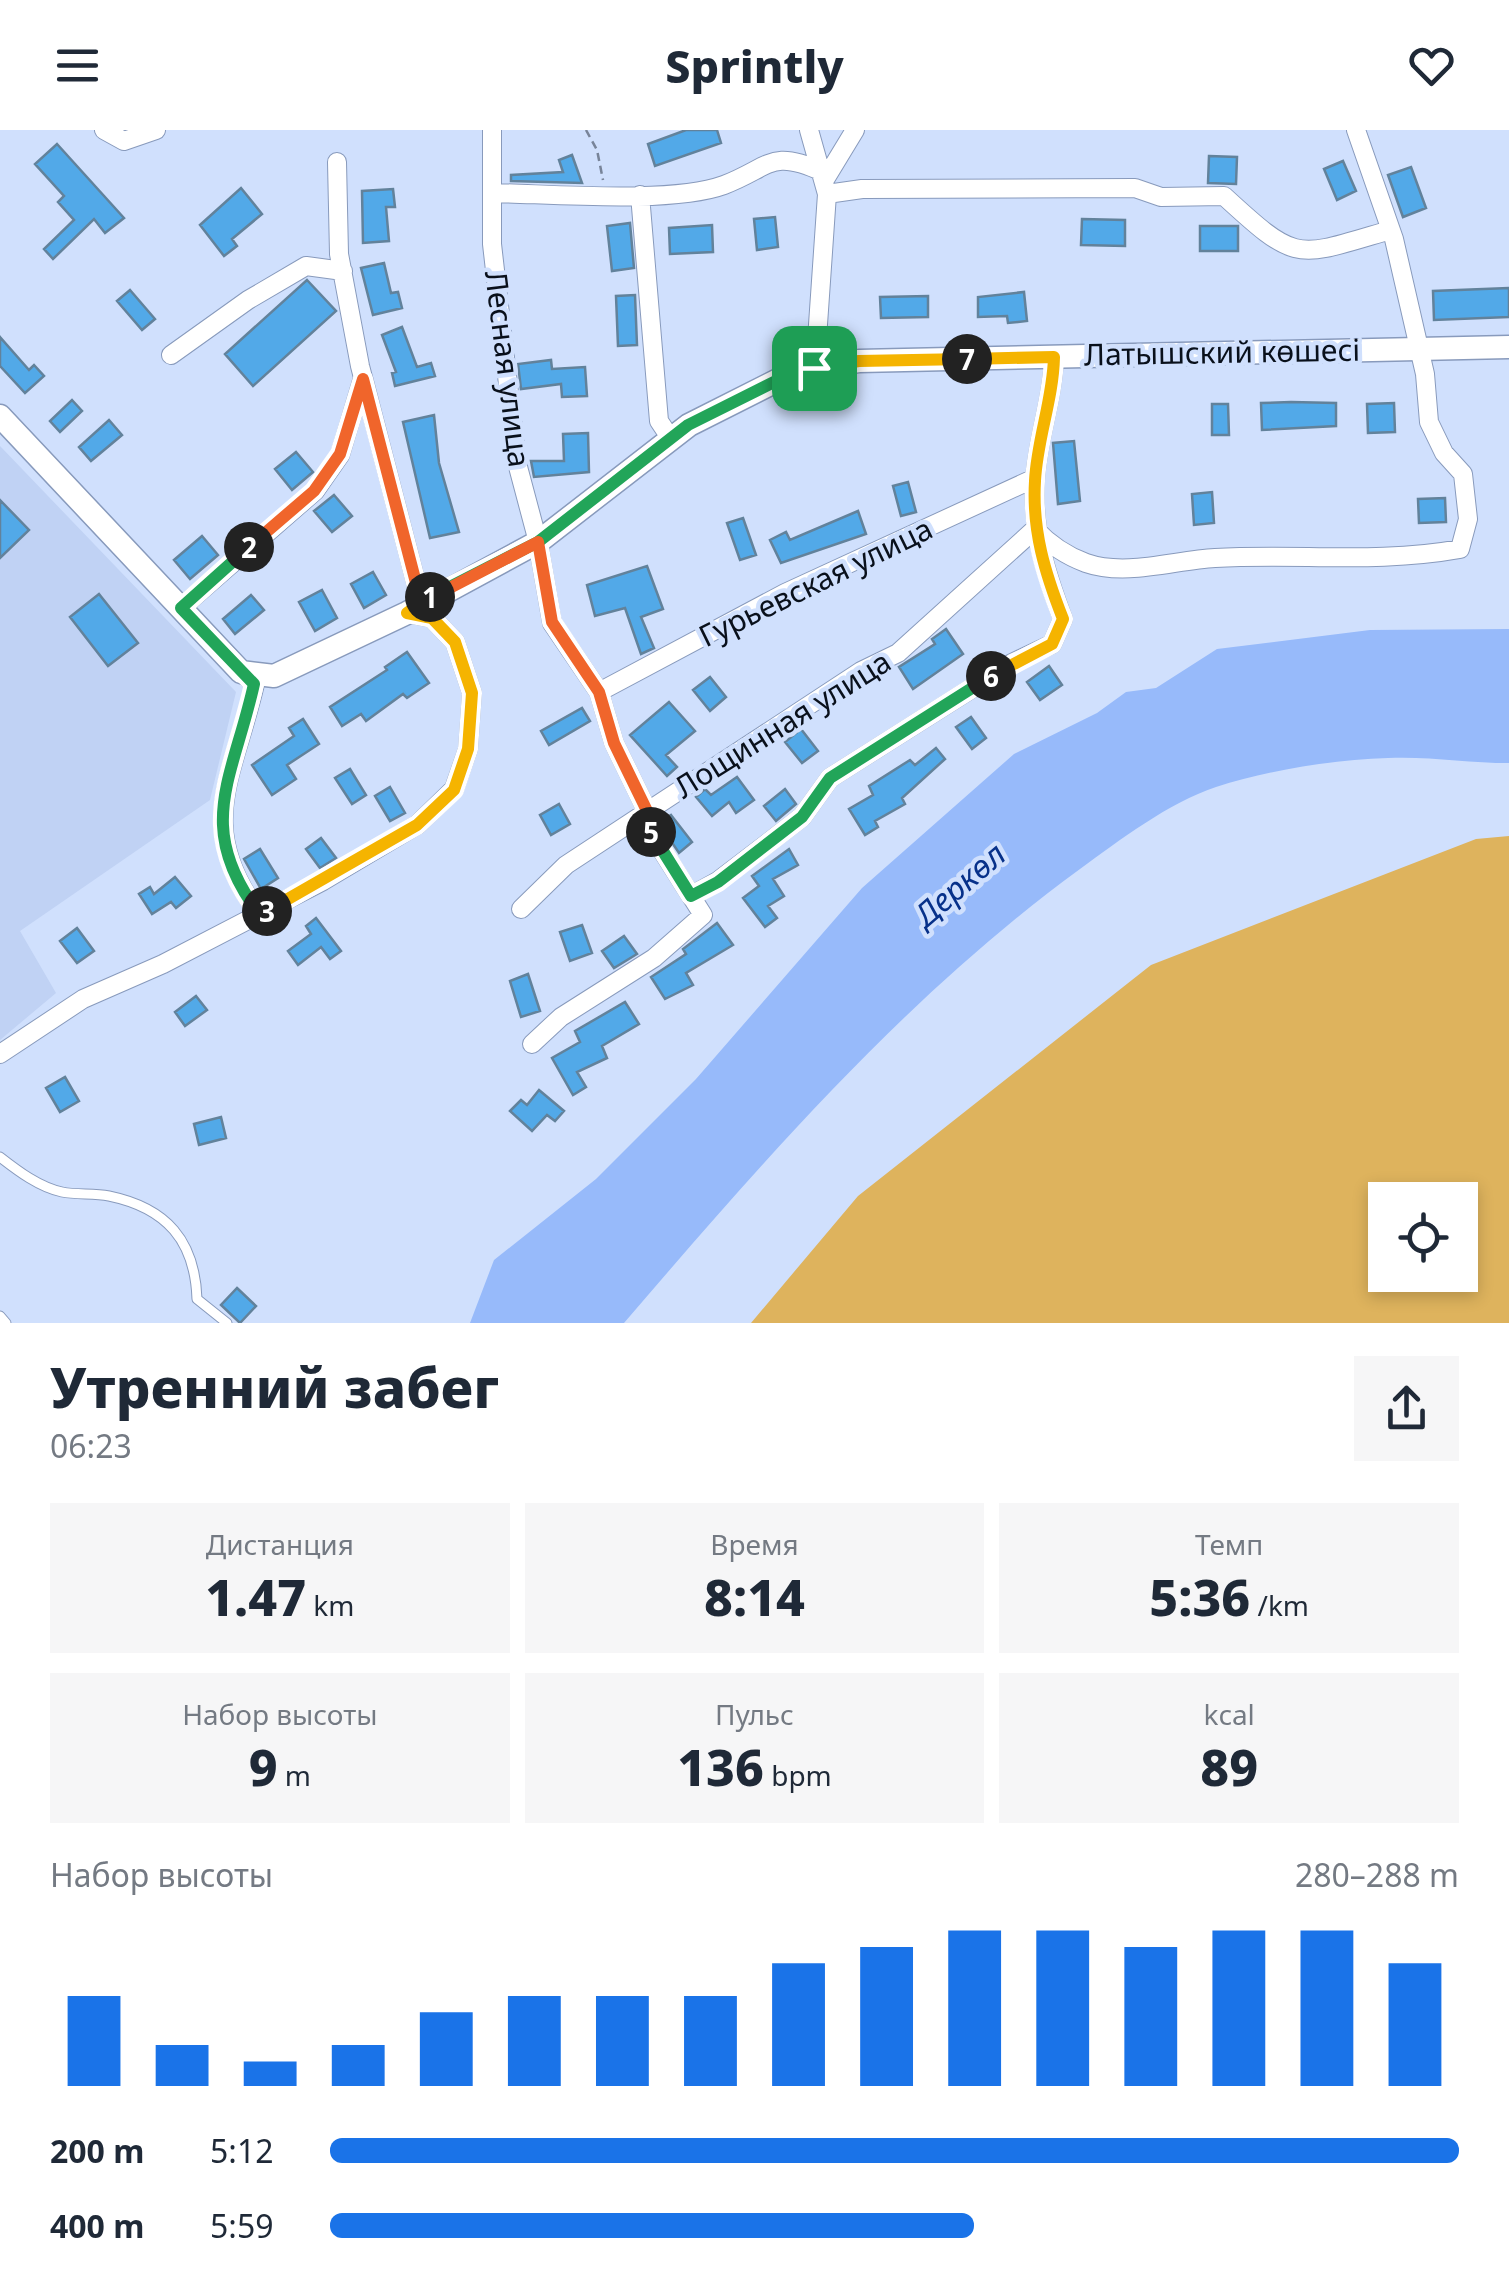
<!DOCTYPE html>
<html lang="ru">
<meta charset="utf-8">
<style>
body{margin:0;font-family:"Noto Sans",sans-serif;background:#f6f6f7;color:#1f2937;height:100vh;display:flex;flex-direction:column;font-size:38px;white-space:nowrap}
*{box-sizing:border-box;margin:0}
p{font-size:32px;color:#747a83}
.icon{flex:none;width:55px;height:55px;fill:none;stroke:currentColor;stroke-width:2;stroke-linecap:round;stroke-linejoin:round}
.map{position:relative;height:1193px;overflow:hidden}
.drawer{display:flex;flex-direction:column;background:#fff;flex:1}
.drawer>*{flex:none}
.fabs{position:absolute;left:1368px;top:1052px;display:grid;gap:20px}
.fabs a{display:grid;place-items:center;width:110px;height:110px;border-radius:0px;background:#fff;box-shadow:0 5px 15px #0003;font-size:50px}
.pin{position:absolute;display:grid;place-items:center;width:85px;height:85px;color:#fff;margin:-42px;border-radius:20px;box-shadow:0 5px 15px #0006}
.km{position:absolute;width:50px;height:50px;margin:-25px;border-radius:50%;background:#222;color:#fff;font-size:28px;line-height:50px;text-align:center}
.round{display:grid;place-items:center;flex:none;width:105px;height:105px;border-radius:0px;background:#f6f6f7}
.summary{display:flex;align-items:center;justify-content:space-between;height:170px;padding:0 50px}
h1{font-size:55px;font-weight:800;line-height:75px}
.stats{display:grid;grid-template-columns:repeat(3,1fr);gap:15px;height:170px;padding:10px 50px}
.stats div{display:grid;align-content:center;border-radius:0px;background:#f6f6f7;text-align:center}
.stats b{font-size:50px;font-weight:800}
.stats small{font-size:28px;font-weight:400}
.stats p{font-size:28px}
.chart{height:280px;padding:20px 50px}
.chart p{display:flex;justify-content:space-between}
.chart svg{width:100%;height:180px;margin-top:10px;stroke:#1a73e8;stroke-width:6}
ul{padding:0 50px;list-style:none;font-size:32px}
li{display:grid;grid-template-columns:160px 120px 1fr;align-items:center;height:75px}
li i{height:25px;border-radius:12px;background:#1a73e8}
header{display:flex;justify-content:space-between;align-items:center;height:130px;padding:0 50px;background:#fff;font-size:45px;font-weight:800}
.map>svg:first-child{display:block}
.built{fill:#c0d2f4}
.green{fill:#deb35d;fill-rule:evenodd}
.water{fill:#97bafa}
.building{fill:#52a9e8;stroke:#62829b;stroke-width:2.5}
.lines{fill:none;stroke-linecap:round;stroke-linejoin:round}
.service-casing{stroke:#889abc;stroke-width:11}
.minor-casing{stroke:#889abc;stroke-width:20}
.tertiary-casing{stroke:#889abc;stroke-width:25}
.path{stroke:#788499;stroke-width:2.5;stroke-dasharray:8 5;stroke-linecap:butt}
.service{stroke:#fff;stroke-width:9}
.minor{stroke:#fff;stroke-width:18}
.tertiary{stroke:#fff;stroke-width:22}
.split-1-casing{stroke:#fff;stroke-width:20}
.split-2-casing{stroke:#fff;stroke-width:20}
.split-3-casing{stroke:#fff;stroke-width:20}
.split-4-casing{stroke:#fff;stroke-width:20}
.split-5-casing{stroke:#fff;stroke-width:20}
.split-6-casing{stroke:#fff;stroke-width:20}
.split-7-casing{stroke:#fff;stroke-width:20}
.split-8-casing{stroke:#fff;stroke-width:20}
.split-1{stroke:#22a559;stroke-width:12}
.split-2{stroke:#f0652b;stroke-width:12}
.split-3{stroke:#22a559;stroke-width:12}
.split-4{stroke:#f5b400;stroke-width:12}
.split-5{stroke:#f0652b;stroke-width:12}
.split-6{stroke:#22a559;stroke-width:12}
.split-7{stroke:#f5b400;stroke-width:12}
.split-8{stroke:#f5b400;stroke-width:12}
.labels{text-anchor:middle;stroke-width:9;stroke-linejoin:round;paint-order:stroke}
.street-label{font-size:30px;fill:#09101b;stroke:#d0e0fd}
.water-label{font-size:32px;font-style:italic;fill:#07318a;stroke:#d0e0fd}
</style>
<header><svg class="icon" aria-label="menu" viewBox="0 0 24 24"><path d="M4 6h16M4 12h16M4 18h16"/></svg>Sprintly<svg class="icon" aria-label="heart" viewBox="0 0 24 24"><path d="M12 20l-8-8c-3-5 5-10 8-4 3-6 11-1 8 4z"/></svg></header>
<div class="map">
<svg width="1509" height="1193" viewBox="0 0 1509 1193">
<rect width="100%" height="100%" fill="#d0e0fd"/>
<path class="built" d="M0 316 236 562 210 670 20 801 56 863 0 910Z"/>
<path class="green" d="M1509 706V1193H751L858 1066 1151 835 1476 709ZM1385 1070H1460V1145H1385Z"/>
<path class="water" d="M1509 499V633C1469 633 1427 626 1388 628 1332 630 1269 640 1216 657 1168 673 1120 710 1080 739 906 866 764 1030 624 1193H470L494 1130 596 1049 696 949 862 758 1014 624 1097 583 1126 562 1156 558 1217 519 1370 500Z"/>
<path class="building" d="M686 0H717L721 13 655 36 648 14Z
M57 14 124 88 105 103 94 89 53 129 44 119 74 90 58 72 64 66 35 34Z
M572 25 582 53 511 51V45L563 42 559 30Z
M1209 26 1237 27 1236 54 1208 53Z
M1343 31 1356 61 1337 70 1324 39Z
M1411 37 1426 78 1403 87 1388 45Z
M241 58 262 84 232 109 237 116 224 126 200 95Z
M393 59 395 77H386L389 111 363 113 362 61Z
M775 87 778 117 757 120 754 89Z
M1082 89 1125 90V116L1081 115Z
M630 93 634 138 612 141 607 96Z
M712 95 713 122 670 124 669 98Z
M1200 96H1238V121H1200Z
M384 133 391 163 398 162 402 178 373 185 361 138Z
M307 150 336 181 253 256 225 224Z
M1509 158V187L1434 190 1433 161Z
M130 160 155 189 142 200 117 171Z
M1024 162 1027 191 1008 193 1007 186 978 187V167Z
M635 165 637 215 618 216 616 166Z
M928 166V187L881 188 880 167Z
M402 197 417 237 431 233 435 246 395 256 392 243 396 242 382 205Z
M0 207 29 240 34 235 44 246 25 263 0 236Z
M551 230 552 239 585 237 587 266 562 267 561 254 521 259 518 234Z
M72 270 82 281 60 302 50 291Z
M1291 272 1336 273V296L1262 300 1261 273Z
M1394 273 1395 302 1368 303 1367 274Z
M1212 274H1228L1229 305H1212Z
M434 285 439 333 459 402 430 408 403 292Z
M109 290 122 305 91 331 79 317Z
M588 303 589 342 534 347 531 331H564L563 304Z
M1074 311 1080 371 1058 374 1053 313Z
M296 322 313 342 292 360 275 339Z
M908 352 916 382 901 386 893 356Z
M1212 362 1214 393 1194 395 1192 364Z
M334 365 352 386 332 402 314 381Z
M1445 368 1446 392 1419 393 1418 369Z
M0 370 29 400 0 428Z
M858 381 866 404 781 433 770 410 786 402 790 410Z
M743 388 756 425 740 430 727 393Z
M202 406 218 425 190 449 174 430Z
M647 436 663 479 641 487 654 518 641 524 625 478 595 486 587 455Z
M373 442 386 465 364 478 351 454Z
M322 460 337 488 315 501 299 472Z
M99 464 138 513 108 536 70 487Z
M251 465 264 480 235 504 223 489Z
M946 499 963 524 913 559 899 537 935 514 932 509Z
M407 522 429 553 407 568 403 564 366 591 361 584 342 596 330 577 387 540 385 537Z
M1049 536 1062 555 1040 570 1027 552Z
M710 547 726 567 710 581 693 560Z
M669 572 695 601 666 625 677 637 667 646 630 605Z
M582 578 590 591 549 615 541 601Z
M971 587 986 608 972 619 956 597Z
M303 589 319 614 287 635 296 649 272 665 252 635 294 606 289 598Z
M801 599 818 621 802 633 785 612Z
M936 618 945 629 902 668 905 674 875 691 878 697 865 705 849 679 873 665 869 656 910 630 915 635Z
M350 639 366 665 352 674 335 648Z
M737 647 754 670 736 683 729 672 712 686 696 667 705 659 711 665Z
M390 657 405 683 390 691 375 666Z
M785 659 796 674 776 691 764 676Z
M559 674 570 694 551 705 540 685Z
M671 685 692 712 679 723 663 699V691Z
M321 708 336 728 320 738 306 719Z
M260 719 278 748 261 759 244 729Z
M789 719 798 735 773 749 784 766 768 776 777 788 765 797 743 768 759 756 752 746Z
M175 747 191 766 176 778 171 772 152 784 139 764 150 757 154 764Z
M316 788 341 821 330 829 321 817 298 835 288 821 311 804 306 796Z
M717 793 733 815 686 843 693 855 665 869 651 847 686 824 683 819Z
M582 795 592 823 570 831 560 802Z
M77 798 94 821 77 833 60 811Z
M624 806 637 824 614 838 602 821Z
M528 844 540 881 521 887 510 851Z
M196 866 207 880 185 896 175 882Z
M625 872 639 894 602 916 607 928 577 942 586 957 573 965 552 928 580 912 575 901Z
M65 947 79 971 60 982 46 958Z
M539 960 564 981 555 991 547 985 532 1001 510 981 521 970 527 975Z
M221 987 226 1008 199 1015 194 994Z
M237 1158 256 1176 240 1193 221 1175Z"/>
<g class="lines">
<defs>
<path id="service" d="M0 1027C18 1041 39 1057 62 1062 77 1065 93 1063 109 1066 167 1078 195 1111 197 1169L227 1193
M0 1186 6 1193"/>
<path id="minor" d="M104 0 124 11 156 0
M492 0V114L517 333 538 412 552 493 599 562 614 613 650 687 651 703 703 785 654 828 561 887 532 914
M809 0 827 64 815 238
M337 32 339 124 360 236 421 472
M824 51 855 0
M494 63C552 64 672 74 724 55 771 37 770 18 823 42
M827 64 862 59 1135 58 1161 67 1224 66C1298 134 1295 128 1390 100
M640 65 659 291 671 309
M171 225 248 170 306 136 343 141
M181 478 315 361 340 325 362 251
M241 542 255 554C233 649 194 696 260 785
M599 562 785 463 1035 348
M691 766 718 751 802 687 830 648 1012 533 1052 514 1063 489C1046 443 1032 401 1035 351 1037 309 1053 270 1054 227
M521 779 566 735 861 541 898 523 1035 399C1049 414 1067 426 1086 433 1126 447 1175 430 1215 428 1298 423 1377 434 1460 419L1468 389 1463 344 1444 323 1429 292 1425 244 1394 109 1356 0
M0 924 83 869 163 834 323 751 417 695 454 659 468 619 472 563 455 512 432 488 407 483"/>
<path id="tertiary" d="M0 286 241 542 274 546 407 483 538 412 689 295 798 240 859 231 1509 217"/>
</defs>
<use href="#service" class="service-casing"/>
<use href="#minor" class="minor-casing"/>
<use href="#tertiary" class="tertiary-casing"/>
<path class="path" d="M586 0 597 20 603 50"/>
<use href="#service" class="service"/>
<use href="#minor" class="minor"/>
<use href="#tertiary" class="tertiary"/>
</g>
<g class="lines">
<defs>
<path id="split-1" d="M430 467 538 412 688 295 798 240 814 238"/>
<path id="split-2" d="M249 417 314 361 340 324 363 249 421 472 430 467"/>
<path id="split-3" d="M249 417 181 478 254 554C233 649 193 697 260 785L267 781"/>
<path id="split-4" d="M267 781 417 695 454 660 468 619 472 563 455 512 432 488 407 483 419 474"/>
<path id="split-5" d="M419 474 538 412 552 492 599 562 614 613 650 687 651 702"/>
<path id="split-6" d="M651 702 691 766 718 752 802 687 830 648 991 546"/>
<path id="split-7" d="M967 229 1054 227C1053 270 1037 309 1035 351 1032 401 1045 443 1063 489L1052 514 991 546"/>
<path id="split-8" d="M814 238 859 231 967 229"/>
</defs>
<use href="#split-1" class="split-1-casing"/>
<use href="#split-2" class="split-2-casing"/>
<use href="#split-3" class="split-3-casing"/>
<use href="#split-4" class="split-4-casing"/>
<use href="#split-5" class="split-5-casing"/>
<use href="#split-6" class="split-6-casing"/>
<use href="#split-7" class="split-7-casing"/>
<use href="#split-8" class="split-8-casing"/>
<use href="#split-1" class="split-1"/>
<use href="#split-2" class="split-2"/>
<use href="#split-3" class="split-3"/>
<use href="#split-4" class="split-4"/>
<use href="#split-5" class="split-5"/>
<use href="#split-6" class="split-6"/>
<use href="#split-7" class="split-7"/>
<use href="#split-8" class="split-8"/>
</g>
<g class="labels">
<g class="street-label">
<text transform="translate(1222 223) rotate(-1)" y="10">Латышский көшесі</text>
<text transform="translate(507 239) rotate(83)" y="10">Лесная улица</text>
<text transform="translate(816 453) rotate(-26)" y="10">Гурьевская улица</text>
<text transform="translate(783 595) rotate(-32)" y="10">Лощинная улица</text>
</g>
<g class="water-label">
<text transform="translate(960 755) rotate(-41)" y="11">Деркөл</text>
</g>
</g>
</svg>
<div class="fabs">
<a><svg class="icon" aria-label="locate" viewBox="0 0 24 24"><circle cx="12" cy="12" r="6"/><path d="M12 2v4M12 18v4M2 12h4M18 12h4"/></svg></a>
</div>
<div class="pin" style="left:814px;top:238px;background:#1e9e55"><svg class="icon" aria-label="arrive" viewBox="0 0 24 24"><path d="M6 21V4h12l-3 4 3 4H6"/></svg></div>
<b class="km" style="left:430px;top:467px">1</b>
<b class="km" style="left:249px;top:417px">2</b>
<b class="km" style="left:267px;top:781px">3</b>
<b class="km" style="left:651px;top:702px">5</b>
<b class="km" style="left:991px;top:546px">6</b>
<b class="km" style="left:967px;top:229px">7</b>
</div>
<section class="drawer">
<div class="summary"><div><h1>Утренний забег</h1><p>06:23</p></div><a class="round"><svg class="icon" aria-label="share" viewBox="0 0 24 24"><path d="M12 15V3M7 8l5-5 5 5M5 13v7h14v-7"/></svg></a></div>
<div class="stats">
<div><p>Дистанция</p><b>1.47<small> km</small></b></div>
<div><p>Время</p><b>8:14</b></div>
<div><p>Темп</p><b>5:36<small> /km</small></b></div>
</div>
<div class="stats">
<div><p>Набор высоты</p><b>9<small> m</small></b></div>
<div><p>Пульс</p><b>136<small> bpm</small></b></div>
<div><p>kcal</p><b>89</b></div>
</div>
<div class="chart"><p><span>Набор высоты</span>280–288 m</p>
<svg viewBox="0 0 160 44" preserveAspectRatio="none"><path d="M5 44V22M15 44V34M25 44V38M35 44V34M45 44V26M55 44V22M65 44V22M75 44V22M85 44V14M95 44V10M105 44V6M115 44V6M125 44V10M135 44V6M145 44V6M155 44V14"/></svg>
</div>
<ul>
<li><b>200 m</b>5:12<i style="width:100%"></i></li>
<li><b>400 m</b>5:59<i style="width:57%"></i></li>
</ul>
</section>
